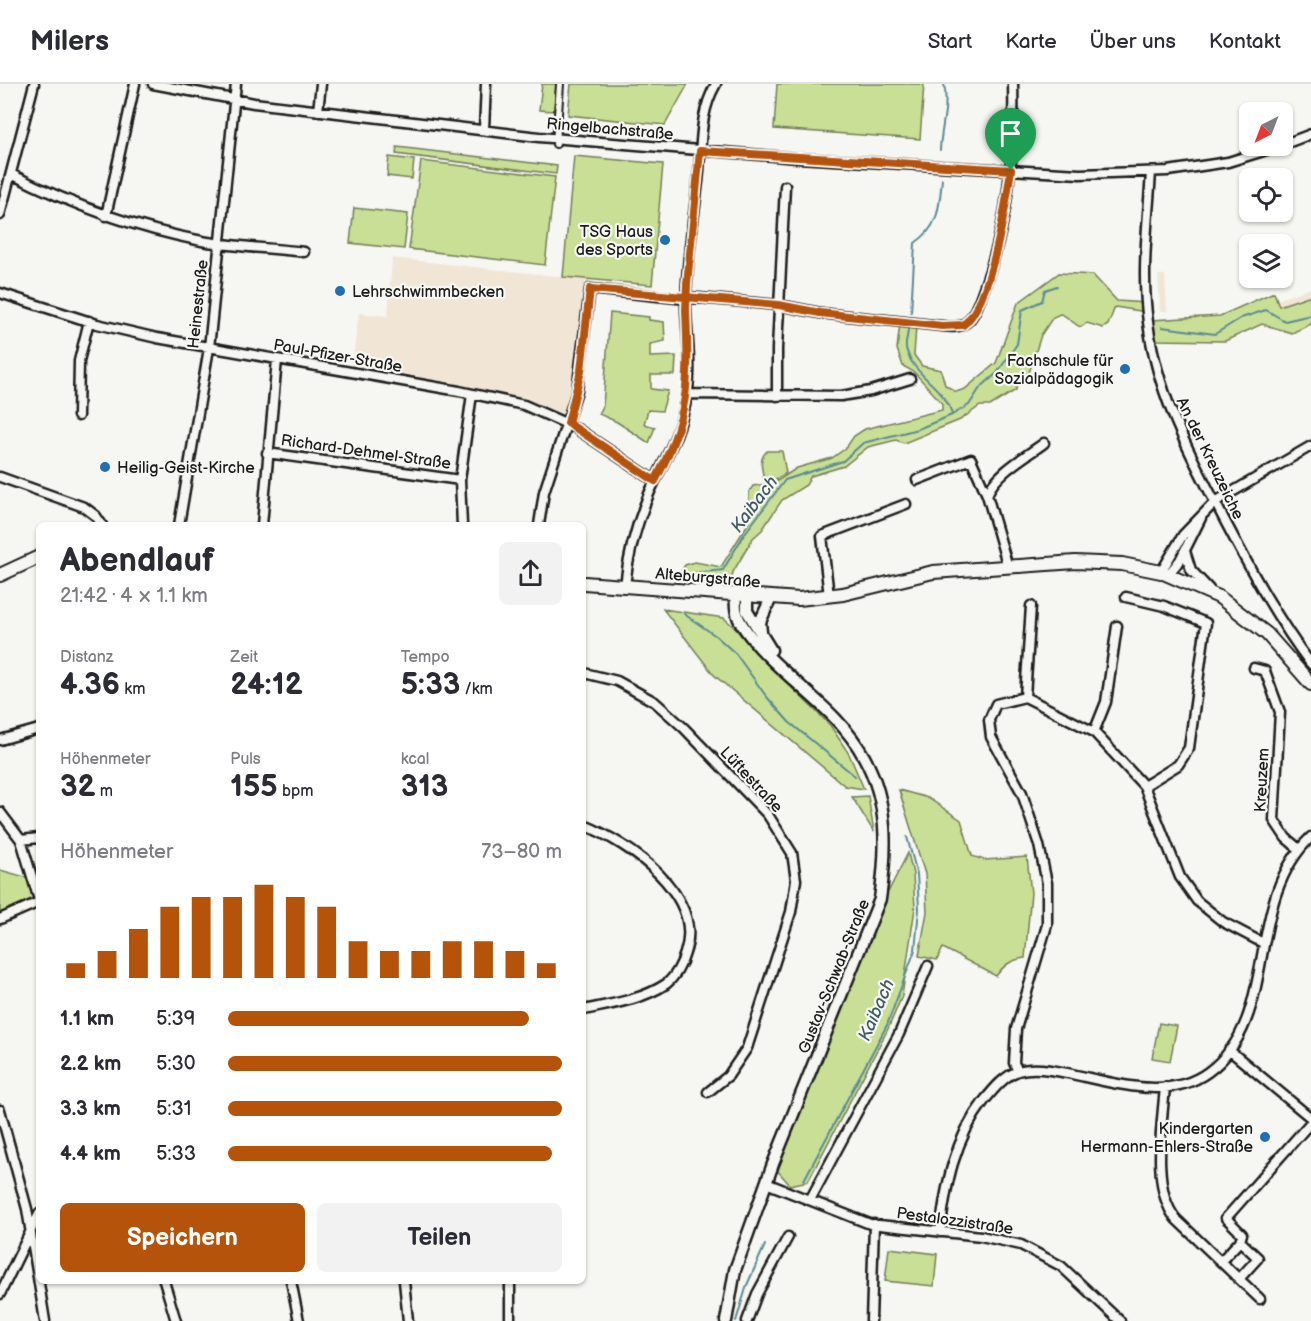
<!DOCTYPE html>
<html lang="de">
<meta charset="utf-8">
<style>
body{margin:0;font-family:"Balsamiq Sans",sans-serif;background:#f2f2f3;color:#2b2b33;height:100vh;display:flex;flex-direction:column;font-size:22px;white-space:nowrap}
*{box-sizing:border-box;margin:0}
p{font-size:20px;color:#7c7c81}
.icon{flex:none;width:33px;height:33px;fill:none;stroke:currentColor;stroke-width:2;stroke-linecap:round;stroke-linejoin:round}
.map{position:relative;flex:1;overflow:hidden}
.drawer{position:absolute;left:36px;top:438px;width:550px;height:762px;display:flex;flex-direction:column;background:#fff;border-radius:9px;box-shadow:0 2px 4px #0004}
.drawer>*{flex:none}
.needle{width:39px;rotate:222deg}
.fabs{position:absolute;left:1239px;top:18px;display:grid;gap:12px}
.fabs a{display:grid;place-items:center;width:54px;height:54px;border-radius:9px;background:#fff;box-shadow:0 2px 4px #0004;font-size:30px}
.pin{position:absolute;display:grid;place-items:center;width:51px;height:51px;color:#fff;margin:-62px -26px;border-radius:50% 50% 50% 0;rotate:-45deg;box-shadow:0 0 6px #0007}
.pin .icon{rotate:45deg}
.round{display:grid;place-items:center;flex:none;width:63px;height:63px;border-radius:9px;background:#f2f2f3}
.headline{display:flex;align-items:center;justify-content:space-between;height:102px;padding:0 24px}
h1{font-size:33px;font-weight:700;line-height:45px}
.stats{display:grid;grid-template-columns:repeat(3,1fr);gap:9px;height:102px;padding:6px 24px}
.stats div{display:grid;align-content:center}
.stats b{font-size:30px;font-weight:700}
.stats small{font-size:16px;font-weight:400}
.stats p{font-size:16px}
.chart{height:168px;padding:12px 24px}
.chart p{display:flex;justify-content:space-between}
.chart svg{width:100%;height:108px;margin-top:6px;stroke:#b45309;stroke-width:6}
.cta{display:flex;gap:12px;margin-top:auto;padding:12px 24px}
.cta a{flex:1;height:69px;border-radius:9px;background:#b45309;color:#fff;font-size:24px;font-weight:700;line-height:69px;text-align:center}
.cta a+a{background:#f2f2f3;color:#2b2b33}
ul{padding:0 24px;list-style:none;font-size:20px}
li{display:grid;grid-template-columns:96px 72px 1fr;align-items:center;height:45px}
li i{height:15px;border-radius:8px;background:#b45309}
header{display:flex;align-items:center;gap:36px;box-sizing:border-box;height:84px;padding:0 30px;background:#fff;border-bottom:2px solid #e1e1e2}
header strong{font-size:28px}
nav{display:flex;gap:33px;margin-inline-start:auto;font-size:21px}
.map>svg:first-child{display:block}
.built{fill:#f1e6d6}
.green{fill:#c9df95;stroke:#727e58;stroke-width:1.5}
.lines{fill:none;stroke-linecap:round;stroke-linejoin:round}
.stream{stroke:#5a8a93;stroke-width:2}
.pedestrian-casing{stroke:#1c1c1c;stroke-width:10}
.minor-casing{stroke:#1c1c1c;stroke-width:13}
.tertiary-casing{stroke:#1c1c1c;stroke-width:15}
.secondary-casing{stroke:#1c1c1c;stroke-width:16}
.pedestrian{stroke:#f6f6f2;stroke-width:6}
.minor{stroke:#f6f6f2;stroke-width:8}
.tertiary{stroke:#f6f6f2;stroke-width:10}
.secondary{stroke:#f6f6f2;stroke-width:12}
.route-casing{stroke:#fff;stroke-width:12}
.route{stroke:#b45309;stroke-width:8}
.poi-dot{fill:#1f6fb2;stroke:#f6f6f2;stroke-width:2}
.labels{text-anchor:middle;stroke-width:4.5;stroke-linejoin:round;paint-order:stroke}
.street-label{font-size:16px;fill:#1c1c1c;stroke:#f6f6f2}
.poi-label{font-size:16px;fill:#1c1c1c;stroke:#f6f6f2;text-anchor:end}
.water-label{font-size:18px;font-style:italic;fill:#405c61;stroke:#f6f6f2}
</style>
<header>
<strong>Milers</strong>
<nav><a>Start</a><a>Karte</a><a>Über uns</a><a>Kontakt</a></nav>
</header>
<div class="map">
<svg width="1311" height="1237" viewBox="0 0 1311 1237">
<rect width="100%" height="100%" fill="#f6f6f2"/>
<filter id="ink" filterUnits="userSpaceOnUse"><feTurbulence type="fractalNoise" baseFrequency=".0167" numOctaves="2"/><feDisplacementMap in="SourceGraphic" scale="12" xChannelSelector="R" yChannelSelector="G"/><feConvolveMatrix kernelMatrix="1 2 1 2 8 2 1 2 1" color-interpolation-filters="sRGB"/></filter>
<g filter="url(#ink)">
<path class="built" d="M392 174 591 196 581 287 568 339 539 326 351 289 359 229 388 232Z
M1158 191H1165L1167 227H1160Z
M1311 204V211L1279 222 1277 216Z"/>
<path class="green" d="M542 0H556L554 27 539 26Z
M571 0H688L665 41 568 31Z
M777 0H924L920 55 774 45Z
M397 63 557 82 556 90 396 70Z
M574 72 663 80 652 201 563 193Z
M389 73 414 76 412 95 387 92Z
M421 77 555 93 545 181 409 165Z
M354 124 408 130 404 165 350 159Z
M1059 189 1093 191 1117 217 1146 219 1147 228 1115 223 1108 241 1103 244 1087 239 1081 243C1072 240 1069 232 1060 230L1053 233 1041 251 1029 289 1018 295 1016 306 990 322H980L960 336 904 359 896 356 868 363 844 382 811 392 806 401 782 416 762 446 753 454 733 488 731 498 677 494 685 481 695 478 721 483 749 438V408L753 402 774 399 797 384 832 374 846 364 854 352 865 345 942 326V319L914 288 903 282 897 265 900 239 916 242 914 271 922 282 941 286 945 301 956 308 965 305 996 279 1018 219Z
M1274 208 1279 222 1311 211V240L1292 249 1262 240 1225 257 1153 256 1151 236 1220 232Z
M610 229 649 233V236L664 238 665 257 650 260V273L676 272 675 291H651V305L668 307 662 327 648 326 644 340 655 343 649 359 617 338 599 330 603 322Z
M767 367H782L786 389 771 398 764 395C762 385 758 375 767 367Z
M663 525 724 534 734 543 754 567 830 641 849 670 864 705 845 702 714 591Z
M899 706 928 714 961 736 972 772 984 776 1027 773 1031 809 1025 874C1011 876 1005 880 996 892L943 864 937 876 919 872 927 828 925 790Z
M868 712 874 748 852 713Z
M908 769 913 790 915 824 902 912 888 945 808 1097 790 1101 776 1085 884 816Z
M0 786 29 794 37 815 0 830Z
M1159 939 1177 942 1170 977 1152 974Z
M889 1164 937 1170 934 1202 885 1197Z"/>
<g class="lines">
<path class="stream" d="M940 66C941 42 949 23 944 0
M911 228 915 159C940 142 939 122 942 95
M1162 243 1215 250 1241 234 1266 226 1285 237 1311 231
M908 245C908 250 905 259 906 264 912 292 947 304 952 331
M684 490 723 486 745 449 785 396 843 377 863 359 918 345 952 331 969 321 980 304 997 289 1017 260 1022 226 1042 217 1045 206 1057 202
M684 530 716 552 736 570 766 612 789 638 855 692
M804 1096 887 941 915 866 919 825 917 790 907 753
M736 1237 747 1201 765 1161"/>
<defs>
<path id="pedestrian" d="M556 60 560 0"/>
<path id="minor" d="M153 0 254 19 539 53 797 74 1080 90 1168 87 1228 78 1280 62
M318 27 321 0
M484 45 486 0
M1282 61 1311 50
M1151 88C1148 138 1141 188 1148 238 1156 305 1185 361 1216 420 1245 475 1273 530 1311 580
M11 90C72 121 135 144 202 157 235 163 270 164 304 168
M0 131 34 0
M106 132 135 0
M0 209 97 240 157 254 459 307 524 321 574 343 655 397
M687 213 779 221 820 229 942 242C951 243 961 244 968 237 976 229 980 215 984 204 1008 139 1015 69 1013 0
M688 310 841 312 871 307 910 295
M777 312V265L785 102
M78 332 79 277 89 237
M267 369 460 396
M0 393 84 423 96 432 102 441
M917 396 971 375 987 411 1008 483
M987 411C995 389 1027 372 1044 359
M179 441 209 264 236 0
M262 441 277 276
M462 441 460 396 472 310
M539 441 544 408 577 307 590 205 686 215
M1185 467 1191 486 1209 505
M1161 488 1183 451 1215 418 1311 362
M1168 491 1180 476 1201 434
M625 502C628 470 637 439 649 410 665 374 680 352 687 312 692 284 687 253 686 225 686 182 693 140 698 98 702 64 698 31 716 0
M829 512 822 452 906 420
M1126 513 1164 522 1206 539 1189 664 1178 681 1144 702
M1254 584 1265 587 1280 628 1274 736 1286 754 1299 765
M584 589 617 597 655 618 684 644 768 731 792 769 796 796 791 828 747 964 728 992 708 1008
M1025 613 1031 522
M1094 648 1106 618 1117 542
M0 656 39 645
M0 728 21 756 39 816
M584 741C629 759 705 811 685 869 682 880 675 893 666 900 642 916 611 920 584 926
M21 756 39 754
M0 835 39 818
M1229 966 1311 1034
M1018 987 1014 979 1016 945 1047 841V799L1039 761 1022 709 991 653 989 636 996 620 1025 613 1094 648 1144 702 1180 793 1197 817 1223 838 1263 859
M1165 1003C1162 1040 1151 1105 1176 1135L1260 1215
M0 1026 27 1125 45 1237
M766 1099 870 1140 981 1152 1021 1161 1061 1182 1120 1237
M810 1116 899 950 928 882
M940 1148C946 1100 954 1056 984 1017 993 1006 1004 992 1018 987 1033 982 1052 986 1067 989 1112 998 1167 1018 1208 988 1282 934 1242 819 1311 753
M1240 1157 1242 1150 1226 1134 1311 1038
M1221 1177 1240 1157 1258 1174 1239 1195
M164 1197 176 1237
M291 1197 299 1237
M404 1197 408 1237
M0 1210 39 1130
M510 1237V1197
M747 1237 757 1210 788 1153
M871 1237 874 1140"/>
<path id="tertiary" d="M747 513V527L771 566
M761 548 760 538 771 514
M726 1237 735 1186 773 1080 880 815C887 766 889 718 864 673 835 619 773 590 741 539 736 531 735 521 736 512"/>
<path id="secondary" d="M0 491 39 473
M584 499 799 515 843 510 933 488 1075 478 1122 480 1161 488 1219 513 1267 550 1311 600"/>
</defs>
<use href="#pedestrian" class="pedestrian-casing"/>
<use href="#minor" class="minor-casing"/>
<use href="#tertiary" class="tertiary-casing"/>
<use href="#secondary" class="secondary-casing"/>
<use href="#pedestrian" class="pedestrian"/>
<use href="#minor" class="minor"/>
<use href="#tertiary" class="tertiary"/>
<use href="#secondary" class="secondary"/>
</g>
</g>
<g class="lines" filter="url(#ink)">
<defs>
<path id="route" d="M1011 86C1006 120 991 221 963 241L942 242 820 229 779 221 590 205 581 287 568 339 655 397C690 333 689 297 686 226L687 200 700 67 1011 86"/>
</defs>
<use href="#route" class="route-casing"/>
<use href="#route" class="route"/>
</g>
<g class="poi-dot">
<circle cx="665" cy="156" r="6"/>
<circle cx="340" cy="207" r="6"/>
<circle cx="1125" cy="285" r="6"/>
<circle cx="105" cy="383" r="6"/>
<circle cx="1265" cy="1053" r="6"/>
</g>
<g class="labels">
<g class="street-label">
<text transform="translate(610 44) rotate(5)" y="6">Ringelbachstraße</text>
<text transform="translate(197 220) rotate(-84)" y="6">Heinestraße</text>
<text transform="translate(338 271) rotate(10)" y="6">Paul-Pfizer-Straße</text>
<text transform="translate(366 367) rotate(8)" y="6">Richard-Dehmel-Straße</text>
<text transform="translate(1211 374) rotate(64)" y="6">An der Kreuzeiche</text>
<text transform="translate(708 493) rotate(5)" y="6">Alteburgstraße</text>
<text transform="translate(752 695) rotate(47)" y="6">Lüftestraße</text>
<text transform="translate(1261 696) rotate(-87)" y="6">Kreuzem</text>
<text transform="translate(833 892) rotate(-68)" y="6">Gustav-Schwab-Straße</text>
<text transform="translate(955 1136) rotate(8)" y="6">Pestalozzistraße</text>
</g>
<g class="poi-label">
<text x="653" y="153">TSG Haus<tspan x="653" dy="18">des Sports</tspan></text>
<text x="352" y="213" text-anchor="start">Lehrschwimmbecken</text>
<text x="1113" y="282">Fachschule für<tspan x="1113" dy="18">Sozialpädagogik</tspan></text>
<text x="117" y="389" text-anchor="start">Heilig-Geist-Kirche</text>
<text x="1253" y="1050">Kindergarten<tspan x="1253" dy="18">Hermann-Ehlers-Straße</tspan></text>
</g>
<g class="water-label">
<text transform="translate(754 420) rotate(-53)" y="6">Kaibach</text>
<text transform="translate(876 926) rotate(-67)" y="6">Kaibach</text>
</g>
</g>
</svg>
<div class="fabs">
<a><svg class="needle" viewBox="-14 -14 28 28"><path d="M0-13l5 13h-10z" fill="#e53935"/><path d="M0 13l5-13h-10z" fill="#7c7c81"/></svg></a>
<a><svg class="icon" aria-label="locate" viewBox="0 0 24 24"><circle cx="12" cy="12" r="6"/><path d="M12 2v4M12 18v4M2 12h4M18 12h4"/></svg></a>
<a><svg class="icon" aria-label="layers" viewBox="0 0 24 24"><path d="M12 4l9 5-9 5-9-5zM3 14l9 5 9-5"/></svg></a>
</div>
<div class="pin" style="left:1011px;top:86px;background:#1e9e55"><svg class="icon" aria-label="arrive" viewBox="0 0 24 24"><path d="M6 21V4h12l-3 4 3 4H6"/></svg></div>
<section class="drawer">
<div class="headline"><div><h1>Abendlauf</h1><p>21:42 · 4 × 1.1 km</p></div><a class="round"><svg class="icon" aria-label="share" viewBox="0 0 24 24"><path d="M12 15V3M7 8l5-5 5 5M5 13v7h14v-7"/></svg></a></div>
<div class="stats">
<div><p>Distanz</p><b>4.36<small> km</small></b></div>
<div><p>Zeit</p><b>24:12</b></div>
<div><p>Tempo</p><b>5:33<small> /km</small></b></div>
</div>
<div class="stats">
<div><p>Höhenmeter</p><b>32<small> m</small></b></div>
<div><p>Puls</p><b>155<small> bpm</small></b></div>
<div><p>kcal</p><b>313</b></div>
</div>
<div class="chart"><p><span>Höhenmeter</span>73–80 m</p>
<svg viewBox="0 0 160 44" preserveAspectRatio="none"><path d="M5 44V38M15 44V33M25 44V24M35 44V15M45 44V11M55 44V11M65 44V6M75 44V11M85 44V15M95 44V29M105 44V33M115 44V33M125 44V29M135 44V29M145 44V33M155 44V38"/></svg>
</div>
<ul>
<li><b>1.1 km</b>5:39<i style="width:90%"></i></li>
<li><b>2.2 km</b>5:30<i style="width:100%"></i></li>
<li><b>3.3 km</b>5:31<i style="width:100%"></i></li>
<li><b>4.4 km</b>5:33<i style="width:97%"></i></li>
</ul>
<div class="cta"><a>Speichern</a><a>Teilen</a></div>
</section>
</div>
